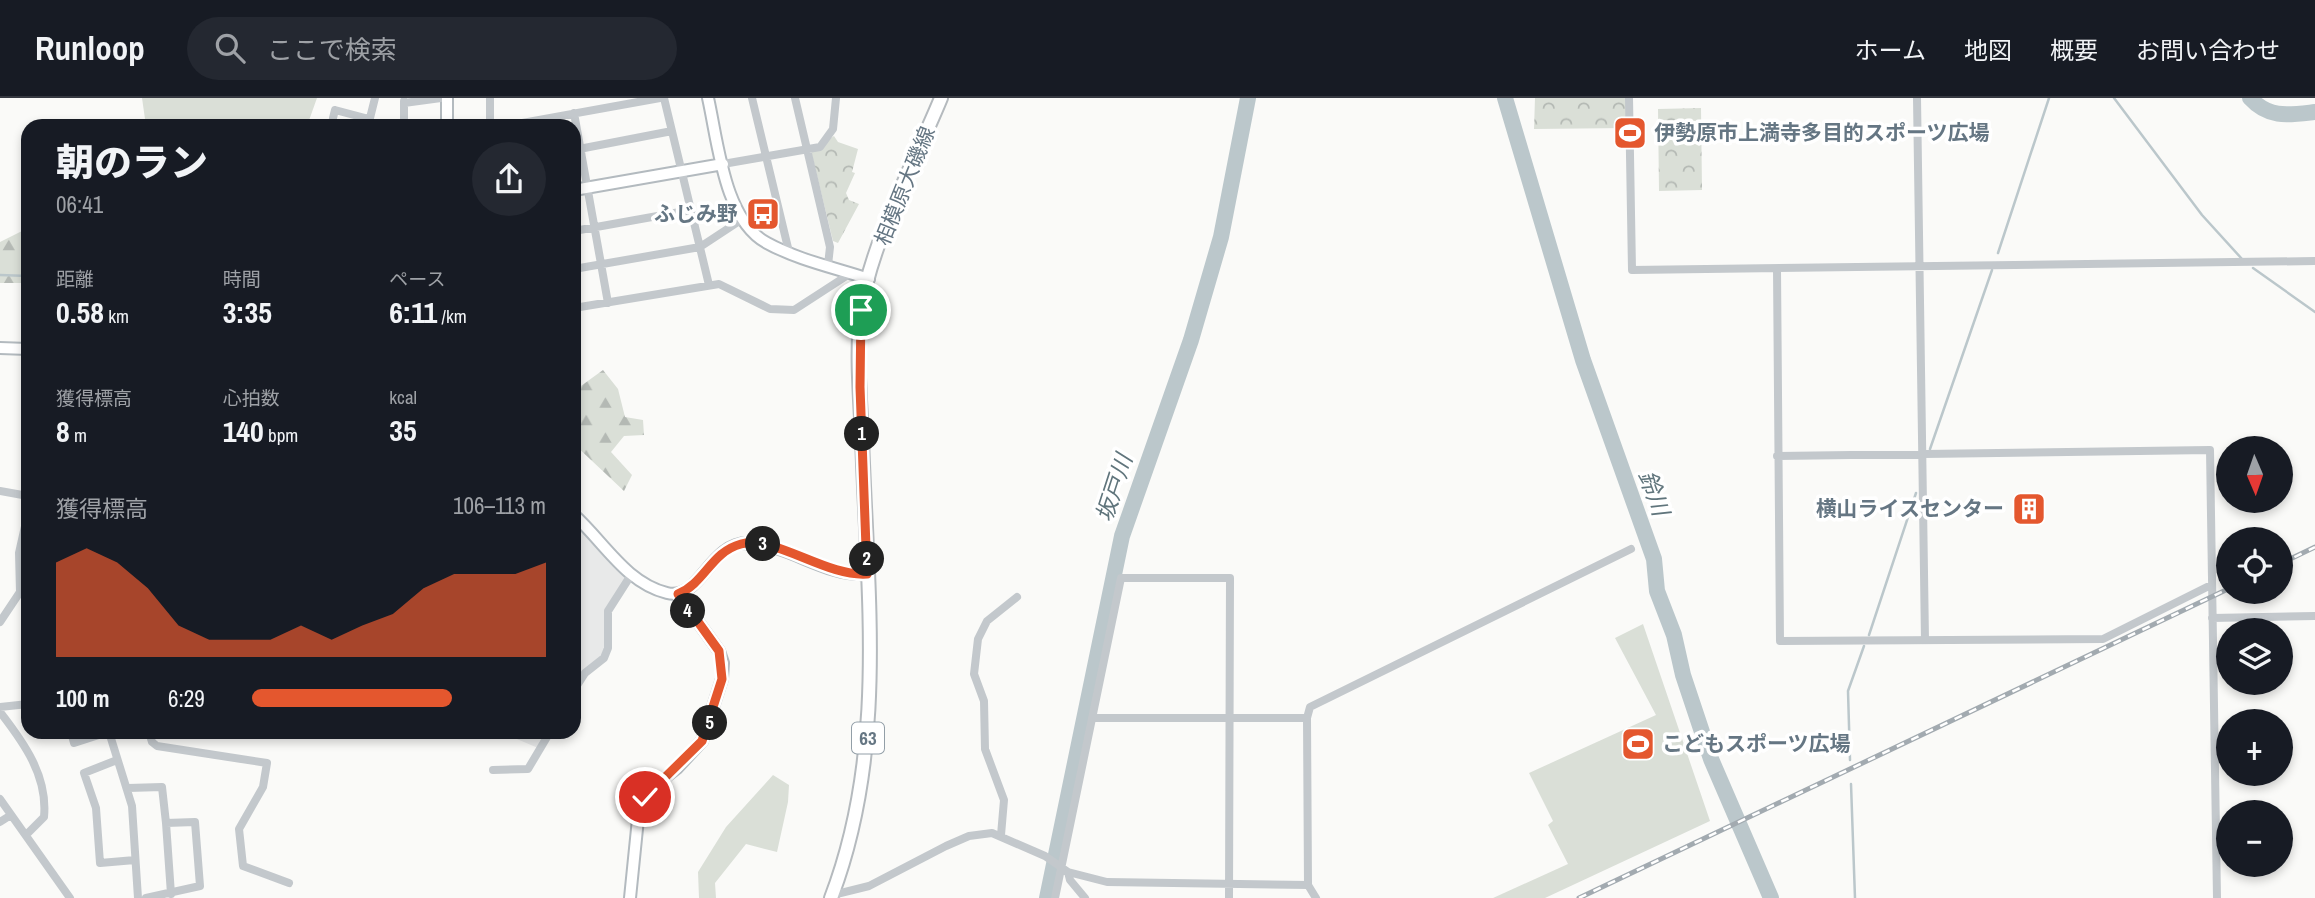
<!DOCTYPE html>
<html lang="ja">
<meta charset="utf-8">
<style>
body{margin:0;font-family:"Archivo Narrow","Noto Sans JP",sans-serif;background:#242831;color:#f1f3f6;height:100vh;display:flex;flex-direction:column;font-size:26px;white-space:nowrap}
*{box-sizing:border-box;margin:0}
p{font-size:23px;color:#9ea1a6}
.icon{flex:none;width:38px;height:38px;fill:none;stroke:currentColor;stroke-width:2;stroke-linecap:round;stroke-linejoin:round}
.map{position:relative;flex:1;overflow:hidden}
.panel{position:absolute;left:21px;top:21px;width:560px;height:620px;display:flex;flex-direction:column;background:#171b24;border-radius:21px;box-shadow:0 4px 10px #0003}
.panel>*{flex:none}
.needle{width:46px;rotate:178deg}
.tools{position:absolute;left:2216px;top:338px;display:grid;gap:14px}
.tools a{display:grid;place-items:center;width:77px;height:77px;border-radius:50%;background:#171b24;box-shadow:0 4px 10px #0003;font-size:35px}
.pin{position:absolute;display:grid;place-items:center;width:60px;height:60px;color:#fff;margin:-30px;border:4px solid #fff;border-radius:50%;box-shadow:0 2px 7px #0007}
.km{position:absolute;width:35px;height:35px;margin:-18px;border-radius:50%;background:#222;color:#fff;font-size:19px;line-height:35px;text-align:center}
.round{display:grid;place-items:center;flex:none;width:74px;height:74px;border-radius:37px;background:#242831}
.overview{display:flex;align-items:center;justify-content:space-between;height:119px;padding:0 35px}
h1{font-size:38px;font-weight:800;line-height:52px}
.metrics{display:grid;grid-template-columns:repeat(3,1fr);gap:10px;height:119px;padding:7px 35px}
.metrics div{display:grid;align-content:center}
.metrics b{font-size:30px;font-weight:800}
.metrics small{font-size:19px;font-weight:400}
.metrics p{font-size:19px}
.chart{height:196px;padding:14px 35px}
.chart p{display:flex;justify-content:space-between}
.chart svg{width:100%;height:126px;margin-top:7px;fill:#e4572e;opacity:.7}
ul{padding:0 35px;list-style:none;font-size:23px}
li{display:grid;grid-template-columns:112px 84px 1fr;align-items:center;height:52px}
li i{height:18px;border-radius:9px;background:#e4572e}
header{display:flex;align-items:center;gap:42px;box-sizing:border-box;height:98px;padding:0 35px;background:#171b24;border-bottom:2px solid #363941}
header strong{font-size:33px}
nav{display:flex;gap:38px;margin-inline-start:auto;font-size:24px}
.search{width:490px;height:63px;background:#242831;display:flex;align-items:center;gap:18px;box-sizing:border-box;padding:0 24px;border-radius:38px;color:#9ea1a6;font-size:26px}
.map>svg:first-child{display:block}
.built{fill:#e8e9e9}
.green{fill:#dadfd7}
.forest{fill:url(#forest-firs)}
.park{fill:url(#park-crowns)}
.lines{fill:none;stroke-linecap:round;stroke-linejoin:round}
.stream{stroke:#bbc7cb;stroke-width:2.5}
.river{stroke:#bbc7cb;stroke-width:16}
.secondary-casing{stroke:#b3babf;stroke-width:14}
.primary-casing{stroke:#b5babe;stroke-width:16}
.street{stroke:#c3c8cc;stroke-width:8}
.secondary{stroke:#fff;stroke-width:10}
.primary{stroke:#fff;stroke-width:12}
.rail-casing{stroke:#a2aab0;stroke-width:5}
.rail{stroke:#fff;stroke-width:2.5;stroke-dasharray:8;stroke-linecap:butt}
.route-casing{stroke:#fff;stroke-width:14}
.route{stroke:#e4572e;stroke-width:9}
.labels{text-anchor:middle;stroke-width:7;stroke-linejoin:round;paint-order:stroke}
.shield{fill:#fff;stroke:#939fa8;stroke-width:2}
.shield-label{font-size:19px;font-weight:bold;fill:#657683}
.poi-label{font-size:21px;font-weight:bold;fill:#657683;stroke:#fff;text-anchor:start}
.street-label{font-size:21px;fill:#657683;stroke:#fff}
.water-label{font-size:23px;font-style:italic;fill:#60757c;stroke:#fff}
</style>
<header>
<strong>Runloop</strong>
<div class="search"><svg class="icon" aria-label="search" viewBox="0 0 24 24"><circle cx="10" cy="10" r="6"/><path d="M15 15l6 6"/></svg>ここで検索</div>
<nav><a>ホーム</a><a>地図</a><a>概要</a><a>お問い合わせ</a></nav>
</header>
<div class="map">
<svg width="2315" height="800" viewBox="0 0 2315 800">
<defs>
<pattern id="forest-firs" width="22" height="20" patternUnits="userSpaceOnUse" patternTransform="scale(1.75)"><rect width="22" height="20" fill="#dadfd7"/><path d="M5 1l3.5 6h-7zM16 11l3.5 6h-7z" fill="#b4b9b4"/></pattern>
<pattern id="park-crowns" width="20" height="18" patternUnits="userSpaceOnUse" patternTransform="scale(1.75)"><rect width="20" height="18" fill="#dadfd7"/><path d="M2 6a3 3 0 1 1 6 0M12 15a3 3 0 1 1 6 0" fill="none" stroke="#b4b9b4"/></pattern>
</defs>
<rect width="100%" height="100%" fill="#fafaf8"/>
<path class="built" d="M574 424 624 478 625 483 606 512 605 548 601 558 574 580Z
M500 634H548L538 650Z"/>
<path class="green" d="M142 0H317L307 28H146Z
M1643 526 1710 723 1545 800H1493L1568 766 1548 727 1553 723 1529 675 1656 617 1615 540Z
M773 677 789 687 788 704 777 754 746 746 715 785 716 800H699L698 774 726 729Z"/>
<path class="forest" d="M28 130V185H0V144Z
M603 272 618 291 625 319 643 322 644 337 624 338 611 354 632 377 624 393 574 346V293Z"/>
<path class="park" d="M1535 0H1627V30L1534 31Z
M1701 10 1702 92 1659 93 1658 11Z
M834 38 838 44 858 51 852 74 855 75 846 95 849 102 859 106 838 145 833 143 811 53Z"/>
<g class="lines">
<path class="stream" d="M2114 0 2202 117 2242 161
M1998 155 2049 0
M2253 170 2315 214
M0 177 28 178
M1930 351 1992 172
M1869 537 1916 395
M1850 662 1848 593 1864 548
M1851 686 1855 800"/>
<path class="river" d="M1505 0 1583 262 1654 461 1657 493 1674 537 1683 577 1711 661 1771 800
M2250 0C2269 21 2289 17 2315 14
M1047 800 1122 438 1191 242 1221 139 1248 0"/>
<defs>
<path id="secondary" d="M708 0C718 44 724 122 767 145 798 162 836 170 869 181
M447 28V0
M574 92 723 66
M0 250 28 251
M574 417C604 444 626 485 667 495 701 503 709 444 749 445 791 447 825 479 867 476
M630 800 639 711 654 688 677 670 702 643 722 581 723 565 719 553 678 496"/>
<path id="primary" d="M831 800C888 651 867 495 862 339 860 298 856 254 861 213 869 149 916 61 941 0"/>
</defs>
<use href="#secondary" class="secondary-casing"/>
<use href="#primary" class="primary-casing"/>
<path class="street" d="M664 0 709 187
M752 0 789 154
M795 0 830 149 828 167
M1629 0 1632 172 2315 163
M1917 0 1925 542
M404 3V28
M404 5 441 0
M574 15 608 205
M333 20 335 12 369 21
M368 28 375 0
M490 28V0
M505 28 660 0
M574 52 672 33
M723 66 820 49 833 31 836 0
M574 133 691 112
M574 171 700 149 741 122
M1777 171 1780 543 2103 541 2211 487
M574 210 719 186 770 211 794 212 851 175
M1777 358 2210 352 2217 800
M0 393 28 398
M28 415 19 455 20 494 28 477
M2212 520 2315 518
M0 524 20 494
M574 592 585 575 604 560 608 550V513L631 477
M0 609 28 606
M0 614C24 645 48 678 44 719L26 737
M1092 620H1307
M71 634 74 645 108 634
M109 634 132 708 138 800
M149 634 152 644 157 648 267 665 263 689 239 731 243 768 289 785
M117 662 84 675 96 710 100 765 135 762
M493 672 528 671 550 634
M128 690 162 689 166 725 195 724 200 788 146 800
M0 701 70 800
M0 724 11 717
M166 725 171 796
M1001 737 1004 702 985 651 984 603 974 576 978 541 987 523 1017 499
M1068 774 1070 782 1085 800
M1308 787 1316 800
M833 797 869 788 946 748 969 738 992 735 1045 758 1068 774 1107 784 1308 787 1307 620 1310 609 1631 451
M1055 800 1121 480H1230L1229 800"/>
<use href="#secondary" class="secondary"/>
<use href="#primary" class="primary"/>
<defs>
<path id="rail" d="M2280 466 2315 449
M1579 800 2228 491"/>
</defs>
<use href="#rail" class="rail-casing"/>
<use href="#rail" class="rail"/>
</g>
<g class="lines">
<defs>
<path id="route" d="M645 699 702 643 722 581 719 553 678 496C705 485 711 454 741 446 775 437 826 479 867 476L860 289 861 212"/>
</defs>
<use href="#route" class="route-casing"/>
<use href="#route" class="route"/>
</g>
<defs>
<symbol id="stadium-square" viewBox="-11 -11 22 22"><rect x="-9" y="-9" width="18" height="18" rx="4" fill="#e4572e" stroke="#fff"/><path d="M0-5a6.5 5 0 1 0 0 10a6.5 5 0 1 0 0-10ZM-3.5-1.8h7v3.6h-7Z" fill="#fff"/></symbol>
<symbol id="bus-square" viewBox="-11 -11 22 22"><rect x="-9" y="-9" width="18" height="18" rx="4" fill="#e4572e" stroke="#fff"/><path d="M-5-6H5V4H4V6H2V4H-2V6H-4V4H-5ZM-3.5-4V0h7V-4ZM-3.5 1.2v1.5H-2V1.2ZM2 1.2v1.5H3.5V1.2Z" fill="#fff"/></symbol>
<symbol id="building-square" viewBox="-11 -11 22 22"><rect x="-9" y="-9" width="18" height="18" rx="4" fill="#e4572e" stroke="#fff"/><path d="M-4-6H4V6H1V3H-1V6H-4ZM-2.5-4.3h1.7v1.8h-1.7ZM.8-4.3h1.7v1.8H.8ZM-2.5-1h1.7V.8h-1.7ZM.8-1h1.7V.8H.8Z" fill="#fff"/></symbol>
</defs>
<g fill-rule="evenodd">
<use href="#stadium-square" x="1611" y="16" width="38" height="38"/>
<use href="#bus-square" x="744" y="97" width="38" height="38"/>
<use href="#building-square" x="2010" y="392" width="38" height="38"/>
<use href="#stadium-square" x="1619" y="627" width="38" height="38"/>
</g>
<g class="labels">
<rect class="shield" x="852" y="624.5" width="32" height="31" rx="5"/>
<g class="shield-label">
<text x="868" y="647">63</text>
</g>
<g class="poi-label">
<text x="1654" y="42">伊勢原市上満寺多目的スポーツ広場</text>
<text x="738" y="123" text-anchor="end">ふじみ野</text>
<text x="2004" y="418" text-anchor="end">横山ライスセンター</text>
<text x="1662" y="653">こどもスポーツ広場</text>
</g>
<g class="street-label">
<text transform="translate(905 88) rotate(-68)" y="7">相模原大磯線</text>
</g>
<g class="water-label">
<text transform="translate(1114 390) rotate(-72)" y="8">坂戸川</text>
<text transform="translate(1654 395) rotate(70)" y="8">鈴川</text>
</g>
</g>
</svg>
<div class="tools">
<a><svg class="needle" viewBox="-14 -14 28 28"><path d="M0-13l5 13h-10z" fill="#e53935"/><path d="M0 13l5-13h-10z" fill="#9ea1a6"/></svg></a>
<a><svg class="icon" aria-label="locate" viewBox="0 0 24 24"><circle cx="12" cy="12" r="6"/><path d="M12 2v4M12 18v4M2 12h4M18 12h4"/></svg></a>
<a><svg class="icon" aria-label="layers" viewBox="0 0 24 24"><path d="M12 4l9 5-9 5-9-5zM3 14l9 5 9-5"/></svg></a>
<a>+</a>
<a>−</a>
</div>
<div class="pin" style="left:861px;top:212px;background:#1e9e55"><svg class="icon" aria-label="arrive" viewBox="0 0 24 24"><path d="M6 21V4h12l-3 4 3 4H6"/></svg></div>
<div class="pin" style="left:645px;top:699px;background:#d93025"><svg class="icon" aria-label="check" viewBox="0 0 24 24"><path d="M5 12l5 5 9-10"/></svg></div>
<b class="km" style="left:862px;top:336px">1</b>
<b class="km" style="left:867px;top:461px">2</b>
<b class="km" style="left:763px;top:446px">3</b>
<b class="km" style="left:688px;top:513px">4</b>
<b class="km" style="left:710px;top:625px">5</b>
<section class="panel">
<div class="overview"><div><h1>朝のラン</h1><p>06:41</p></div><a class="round"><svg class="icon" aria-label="share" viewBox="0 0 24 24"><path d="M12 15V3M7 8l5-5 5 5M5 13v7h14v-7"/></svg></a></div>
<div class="metrics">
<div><p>距離</p><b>0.58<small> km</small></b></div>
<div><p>時間</p><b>3:35</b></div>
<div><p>ペース</p><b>6:11<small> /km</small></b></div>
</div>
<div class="metrics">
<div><p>獲得標高</p><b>8<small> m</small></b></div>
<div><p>心拍数</p><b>140<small> bpm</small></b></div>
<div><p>kcal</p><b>35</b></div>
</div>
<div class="chart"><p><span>獲得標高</span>106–113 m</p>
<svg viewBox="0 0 160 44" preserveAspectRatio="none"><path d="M0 44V11L10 6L20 11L30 20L40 33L50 38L60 38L70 38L80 33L90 38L100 33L110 29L120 20L130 15L140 15L150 15L160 11V44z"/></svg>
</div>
<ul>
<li><b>100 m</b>6:29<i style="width:68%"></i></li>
</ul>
</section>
</div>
